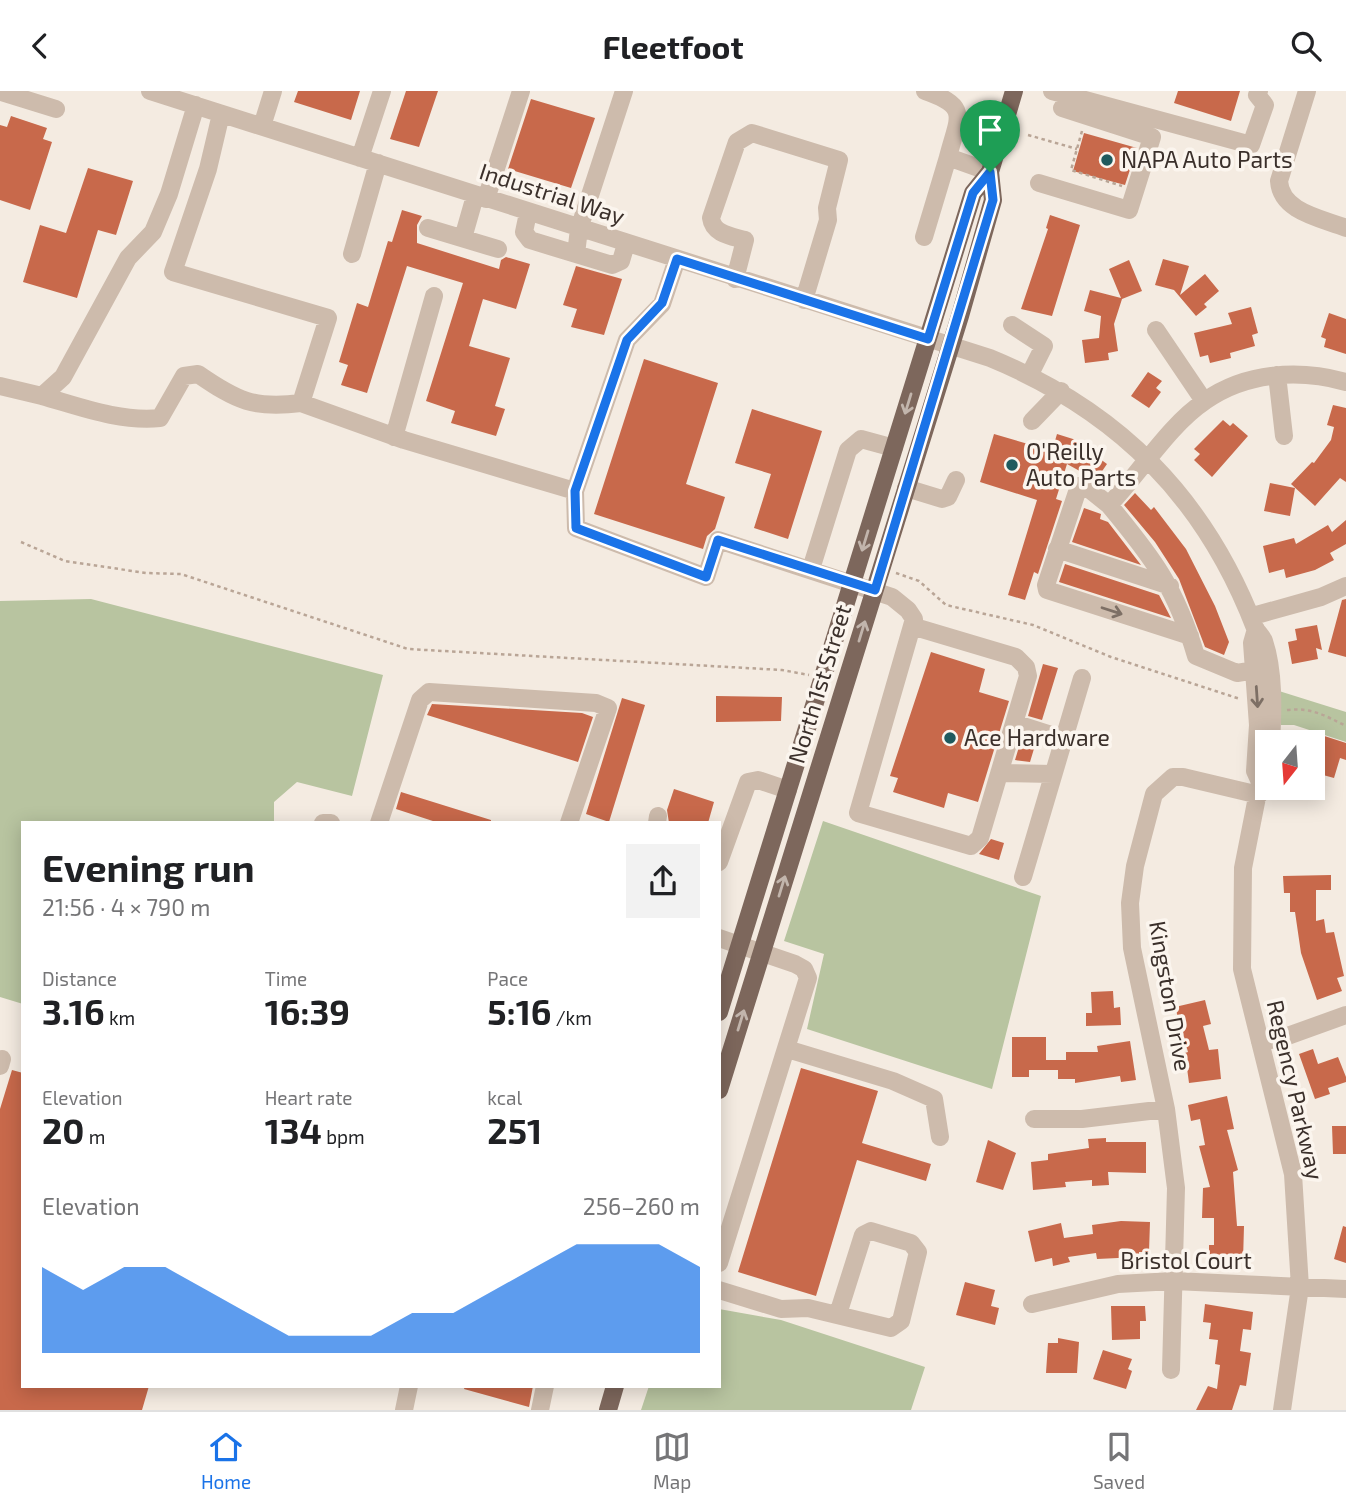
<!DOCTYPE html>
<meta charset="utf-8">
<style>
body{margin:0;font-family:"Exo 2",sans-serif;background:#f2f2f2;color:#202124;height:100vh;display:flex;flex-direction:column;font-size:26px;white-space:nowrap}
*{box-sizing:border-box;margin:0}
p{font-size:23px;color:#757577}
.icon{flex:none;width:38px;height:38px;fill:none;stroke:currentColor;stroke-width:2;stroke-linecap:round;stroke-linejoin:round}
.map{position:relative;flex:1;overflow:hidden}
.side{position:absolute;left:21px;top:730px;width:700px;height:567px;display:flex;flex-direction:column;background:#fff;border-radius:0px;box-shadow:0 4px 18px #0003}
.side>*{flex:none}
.needle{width:46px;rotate:197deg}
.controls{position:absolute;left:1255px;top:639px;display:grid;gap:14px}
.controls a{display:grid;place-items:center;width:70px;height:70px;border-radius:0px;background:#fff;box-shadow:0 4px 18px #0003;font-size:35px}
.pin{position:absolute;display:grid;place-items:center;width:60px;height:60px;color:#fff;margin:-72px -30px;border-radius:50% 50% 50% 0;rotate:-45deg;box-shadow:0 0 7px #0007}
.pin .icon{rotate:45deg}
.round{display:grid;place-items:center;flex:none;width:74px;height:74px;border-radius:0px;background:#f2f2f2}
.head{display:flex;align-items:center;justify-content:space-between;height:119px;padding:0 21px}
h1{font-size:38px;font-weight:700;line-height:52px}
.stats{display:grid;grid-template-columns:repeat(3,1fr);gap:10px;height:119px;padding:7px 21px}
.stats div{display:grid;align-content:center}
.stats b{font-size:35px;font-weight:700}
.stats small{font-size:19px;font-weight:400}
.stats p{font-size:19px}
.chart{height:196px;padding:14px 21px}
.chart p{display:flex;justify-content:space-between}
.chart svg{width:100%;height:126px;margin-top:7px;fill:#1a73e8;opacity:.7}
header{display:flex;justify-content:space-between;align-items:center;height:91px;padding:0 21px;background:#fff;font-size:32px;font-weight:700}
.tabs{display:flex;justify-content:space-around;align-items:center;height:98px;border-top:2px solid #e0e0e0;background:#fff;font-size:19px;color:#757577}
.tabs a{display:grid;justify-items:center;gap:4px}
.tabs .active{color:#1a73e8}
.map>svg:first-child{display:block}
.green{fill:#b8c4a0}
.building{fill:#c8694b}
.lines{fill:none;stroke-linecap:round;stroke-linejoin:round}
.path{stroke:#b9a596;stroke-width:2.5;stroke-dasharray:3.5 3.5;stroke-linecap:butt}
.minor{stroke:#cdbbac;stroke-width:18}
.major{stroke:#7d675c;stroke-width:18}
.oneway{stroke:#c2b5ac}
.oneway2{stroke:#7d6f65}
.route-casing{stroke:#fff;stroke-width:14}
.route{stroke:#1a73e8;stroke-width:9}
.poi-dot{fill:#1f5a5e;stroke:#fbf5ee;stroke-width:2.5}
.labels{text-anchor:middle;stroke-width:7;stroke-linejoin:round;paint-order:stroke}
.poi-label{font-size:23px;fill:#3b302b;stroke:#fbf5ee;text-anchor:start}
.street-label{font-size:23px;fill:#3b302b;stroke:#fbf5ee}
</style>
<header><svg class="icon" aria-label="back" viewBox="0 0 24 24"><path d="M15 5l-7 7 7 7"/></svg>Fleetfoot<svg class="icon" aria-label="search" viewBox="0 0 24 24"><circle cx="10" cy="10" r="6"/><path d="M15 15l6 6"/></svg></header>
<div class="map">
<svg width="1346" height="1319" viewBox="0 0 1346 1319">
<rect width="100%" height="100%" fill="#f4ebe1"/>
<path class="green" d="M91 508 383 584 352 705 297 691 274 711V731L23 732V913L0 906V510Z
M1279 600 1346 621V651L1294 634H1281Z
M823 730 1041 805 992 998 807 938 824 863 784 850Z
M719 1218 781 1229 925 1276 911 1319H641L649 1295H719Z"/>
<path class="building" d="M298 0H360L351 29 294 11Z
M406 0H438L419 56 390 48Z
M1178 0H1240L1231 30 1174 12Z
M531 8 595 27 571 97 508 78Z
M11 25 47 37 43 48 52 51 30 119 0 109V34L7 36Z
M1084 42 1137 57 1125 94 1073 80Z
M88 77 133 90 116 144 98 139 77 207 23 191 40 134 66 142Z
M402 119 422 125 417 134V152L499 178 501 169 506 166 530 173 516 218 483 208 469 255 510 267 495 315 505 318 496 345 451 332 455 320 426 310 463 192 407 175 367 302 341 294 348 274 339 271 357 212 368 216 388 150 392 151Z
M1050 124 1080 134 1052 225 1021 218 1048 138 1046 137Z
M1163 168 1189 175 1180 204 1205 183 1219 200 1204 213 1207 216 1196 225 1174 199 1155 194Z
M1129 169 1142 200 1122 208 1114 233 1118 260 1108 262 1109 269 1085 272 1082 249 1099 247 1101 225 1084 220 1090 199 1121 207 1109 178Z
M576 175 622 188 604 244 571 236 577 218 563 214Z
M1251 216 1258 242 1252 244 1255 255 1230 262 1231 267 1210 272 1208 264 1200 266 1194 242 1232 233 1228 222Z
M1329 222 1346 228V263L1324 256 1326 248 1321 246Z
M644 268 718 292 686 393 725 406 715 438 707 445 703 458 594 423Z
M1148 281 1162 290 1156 297 1161 301 1149 317 1131 305Z
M1333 314 1346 317V391L1340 387 1315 415 1291 393 1312 371 1314 372 1331 349 1334 336 1327 334Z
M752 318 822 340 788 448 754 437 771 383 735 372Z
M1223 329 1230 335 1233 332 1248 345 1212 386 1194 369 1200 363 1194 358Z
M994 343 1052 360 1057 343 1073 348 1107 373 1096 389 1067 373 1056 408 1062 410 1038 483 1034 481 1025 509 1008 504 1037 409 980 391Z
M1270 392 1295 397 1290 425 1264 420Z
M1135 402 1151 419 1154 416 1186 458 1215 515 1229 551 1224 564 1205 556 1179 488 1155 451 1124 414Z
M1084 417 1101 423 1100 428 1108 431 1141 474 1072 451Z
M1346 429V453L1330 462 1334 469 1315 479 1286 487 1284 478 1269 482 1263 455 1294 447 1296 453 1328 434 1332 441Z
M1065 473 1159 504 1171 527 1059 491Z
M1346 508V566L1328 561 1342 509Z
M1317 534 1322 559 1316 557 1318 568 1292 573 1288 551 1297 549 1295 538Z
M931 561 985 578 979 601 1009 610 978 711 948 702 944 717 893 701 898 687 890 685Z
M1043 573 1058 577 1042 629 1028 625Z
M716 605 782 606 781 630 716 631Z
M622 607 645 614 609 731 586 723Z
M432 613 582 622 593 626 578 671 427 624Z
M1315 642 1346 652V669L1340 667 1334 687 1312 681Z
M1022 646 1036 651 1030 671 1015 669Z
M674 698 714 711 708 732H669L667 719Z
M401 701 491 729V732H439L396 718Z
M991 748 1004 752 999 769 979 763Z
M1331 784V799H1316V830L1324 828 1326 842 1334 841 1344 885 1337 887 1342 900 1317 909 1301 862 1295 821H1290V802H1284L1283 785Z
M1113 900 1114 917 1120 916 1121 934 1086 935V922H1092L1091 901Z
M1205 909 1211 933 1203 935 1209 959 1218 958 1221 988 1189 992 1185 962 1188 961 1175 916Z
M1012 946H1046V969H1066V961H1098L1097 955 1130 950 1136 989 1121 991 1120 985 1075 992V988H1058V979H1029V986H1012Z
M1313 958 1318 973 1338 966 1346 986V991L1328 997 1330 1003 1315 1008 1299 963Z
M801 977 878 1000 862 1052 931 1073 926 1090 857 1069 816 1205 738 1181Z
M12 979 23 982V1295H149L142 1319H0V1018Z
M1227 1005 1234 1038 1227 1039 1238 1079 1233 1081 1237 1135H1244L1243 1170H1209V1154H1214V1127H1202L1203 1097 1210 1096 1199 1055 1205 1054 1200 1028 1191 1030 1188 1014Z
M1332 1035H1346V1063H1333Z
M1106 1047V1051H1146V1082L1108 1081 1109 1094 1092 1095V1089L1065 1091 1066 1096 1033 1099 1031 1071 1048 1069V1063L1089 1057 1088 1048Z
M988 1049 1016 1062 1003 1099 976 1091Z
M1121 1130 1150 1131 1149 1161H1139V1166L1097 1168 1096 1162 1068 1166 1070 1171 1053 1175 1052 1167 1035 1171 1028 1140 1061 1132 1064 1147 1093 1143 1092 1134Z
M1343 1135 1346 1136V1172L1334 1168Z
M965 1191 995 1199 991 1215 999 1217 995 1234 956 1224Z
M1205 1213 1253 1221 1251 1239 1243 1238 1240 1260 1251 1262 1246 1295 1240 1294 1232 1319H1196L1208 1295 1217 1298 1220 1274 1215 1273 1218 1249 1209 1248 1211 1232 1203 1231Z
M1111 1215H1145L1146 1230H1140V1248L1112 1249Z
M1058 1247 1079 1251 1077 1282H1046L1048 1252H1058Z
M1103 1259 1132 1268 1128 1278 1132 1280 1126 1298 1093 1288Z
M465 1295H533L529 1316 464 1298Z"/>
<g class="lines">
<path class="path" d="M1082 40 1071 79 1122 95
M1028 44 1077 58
M21 451 65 470 146 482 181 483 408 558 782 579 809 584
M896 482 919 490 946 514 1033 534 1111 566 1240 608
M1287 619C1311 616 1326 625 1346 635"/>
<path class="minor" d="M150 0 990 267C1119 320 1205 407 1255 537 1257 541 1262 545 1264 550 1274 580 1273 619 1271 651
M925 0C971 16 958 26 948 66
M1052 0 1251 54 1265 14 1257 4 1259 0
M1307 0 1279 90C1281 121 1321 127 1346 137
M1 1 56 18
M221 23 208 78 173 181 328 227 301 312 404 349 575 400 576 437 706 486 718 449 892 506 908 519 914 528 858 722 971 755 980 747 1028 585 1026 576 1016 566 912 535
M262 35 273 0
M360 67 382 0
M1039 92 1129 119 1152 46 1062 17
M486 108 521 0
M528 122 524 141 530 149 612 174 621 170 626 153
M428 137 498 158
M924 146 948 66 990 81
M463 147 475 105
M352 163 378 72
M576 163 579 138 624 0
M735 188 745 149C731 145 713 143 711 127L737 51 752 42 839 69 827 117 828 129 804 209
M1012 234 1044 255 1030 283
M1156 239 1204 310
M1277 284 1284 345
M0 295 42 305 63 286 128 167 153 141 169 103 196 14
M42 305C81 316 120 331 160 327L184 285 198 283C237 310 254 318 301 312
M1032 330 1061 300
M394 346 434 205
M906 397 942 408 948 406 956 389
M575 400 627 249 662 213 677 168
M1109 414 1084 394 1079 395 1046 494 1047 499 1190 545
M1057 458 1170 495
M811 478 848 359 861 348 894 357
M1253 525 1321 506 1346 495
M1256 538 1252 552 1258 634 1255 680 1260 691
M1255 579 1237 582 1196 565C1176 497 1153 467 1109 414 1140 382 1169 334 1205 310 1246 281 1299 278 1346 291
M1014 632 1064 648
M1267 680 1260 691 1243 777 1242 878 1293 1083 1300 1196 1282 1319
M999 682 1053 683
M323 732H331
M379 732 420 609 429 601 596 612 608 617 569 732
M657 732 658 725
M719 771 748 691 758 689 788 699
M1023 786 1082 587
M719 847 795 873 804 878 808 887 719 1172
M1260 951 1282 947 1346 924
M787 958 893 990 934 1008 940 1046
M0 975 2 968
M1034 1028H1082L1166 1018
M719 1199 781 1218 808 1217 891 1237 901 1230 918 1161 911 1152 871 1140 863 1144 838 1223
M1032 1213 1118 1193 1174 1190 1346 1198
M1171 1279 1176 1097 1166 1018 1132 857 1130 812 1135 775 1154 703 1173 686H1183L1259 704
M404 1319 409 1295
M540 1319 545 1295"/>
<path class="major" d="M719 921 973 102 990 81 1014 0
M719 999 960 225 993 109 990 81
M608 1319 615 1295"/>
</g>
<defs><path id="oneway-shaft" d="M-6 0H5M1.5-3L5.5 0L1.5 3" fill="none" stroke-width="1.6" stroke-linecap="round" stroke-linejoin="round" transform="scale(1.75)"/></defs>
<g class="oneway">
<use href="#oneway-shaft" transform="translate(908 313) rotate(107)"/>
<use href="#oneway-shaft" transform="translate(865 450) rotate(107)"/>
<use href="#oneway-shaft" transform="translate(862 540) rotate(-73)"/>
<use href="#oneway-shaft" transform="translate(782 795) rotate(-73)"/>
<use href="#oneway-shaft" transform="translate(741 929) rotate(-73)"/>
</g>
<g class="oneway2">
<use href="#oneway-shaft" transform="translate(1112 520) rotate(18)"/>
<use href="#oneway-shaft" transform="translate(1257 606) rotate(86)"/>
</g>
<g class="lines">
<defs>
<path id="route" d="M990 81 993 109 875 499 718 449 706 486 576 437 575 400 627 249 662 212 677 168 928 248 973 102Z"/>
</defs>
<use href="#route" class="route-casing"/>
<use href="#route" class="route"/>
</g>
<g class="poi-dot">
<circle cx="1107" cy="69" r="7"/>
<circle cx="1012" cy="374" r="7"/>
<circle cx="950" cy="647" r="7"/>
</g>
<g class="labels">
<g class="poi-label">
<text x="1121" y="77">NAPA Auto Parts</text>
<text x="1026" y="369">O'Reilly<tspan x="1026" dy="26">Auto Parts</tspan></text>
<text x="964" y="655">Ace Hardware</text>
</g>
<g class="street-label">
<text transform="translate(552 103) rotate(18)" y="8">Industrial Way</text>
<text transform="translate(820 593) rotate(-73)" y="8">North 1st Street</text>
<text transform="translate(1170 905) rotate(80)" y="8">Kingston Drive</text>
<text transform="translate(1295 999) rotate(77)" y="8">Regency Parkway</text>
<text x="1186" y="1178">Bristol Court</text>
</g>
</g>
</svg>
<div class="controls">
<a><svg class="needle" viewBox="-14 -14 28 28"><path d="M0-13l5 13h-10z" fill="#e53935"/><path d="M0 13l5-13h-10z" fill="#757577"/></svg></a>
</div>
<div class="pin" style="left:990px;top:81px;background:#1e9e55"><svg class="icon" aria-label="arrive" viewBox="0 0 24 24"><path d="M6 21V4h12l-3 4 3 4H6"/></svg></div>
<section class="side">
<div class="head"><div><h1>Evening run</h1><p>21:56 · 4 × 790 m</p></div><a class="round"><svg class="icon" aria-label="share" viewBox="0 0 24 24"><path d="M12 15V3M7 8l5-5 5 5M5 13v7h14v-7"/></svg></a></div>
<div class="stats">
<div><p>Distance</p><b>3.16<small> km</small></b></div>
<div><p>Time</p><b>16:39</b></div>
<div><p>Pace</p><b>5:16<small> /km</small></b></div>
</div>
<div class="stats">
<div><p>Elevation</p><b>20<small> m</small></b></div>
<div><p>Heart rate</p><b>134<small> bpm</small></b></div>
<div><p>kcal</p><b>251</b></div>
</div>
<div class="chart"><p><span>Elevation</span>256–260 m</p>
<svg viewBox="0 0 160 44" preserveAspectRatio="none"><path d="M0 44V14L10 22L20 14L30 14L40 22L50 30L60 38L70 38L80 38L90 30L100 30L110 22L120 14L130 6L140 6L150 6L160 14V44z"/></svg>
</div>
</section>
</div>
<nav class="tabs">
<a class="active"><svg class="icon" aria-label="home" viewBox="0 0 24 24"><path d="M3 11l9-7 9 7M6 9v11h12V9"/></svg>Home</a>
<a><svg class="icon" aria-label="map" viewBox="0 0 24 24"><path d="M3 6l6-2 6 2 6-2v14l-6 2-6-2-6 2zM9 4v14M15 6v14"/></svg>Map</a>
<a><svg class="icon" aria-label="saved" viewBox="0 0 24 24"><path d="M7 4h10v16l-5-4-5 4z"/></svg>Saved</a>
</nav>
